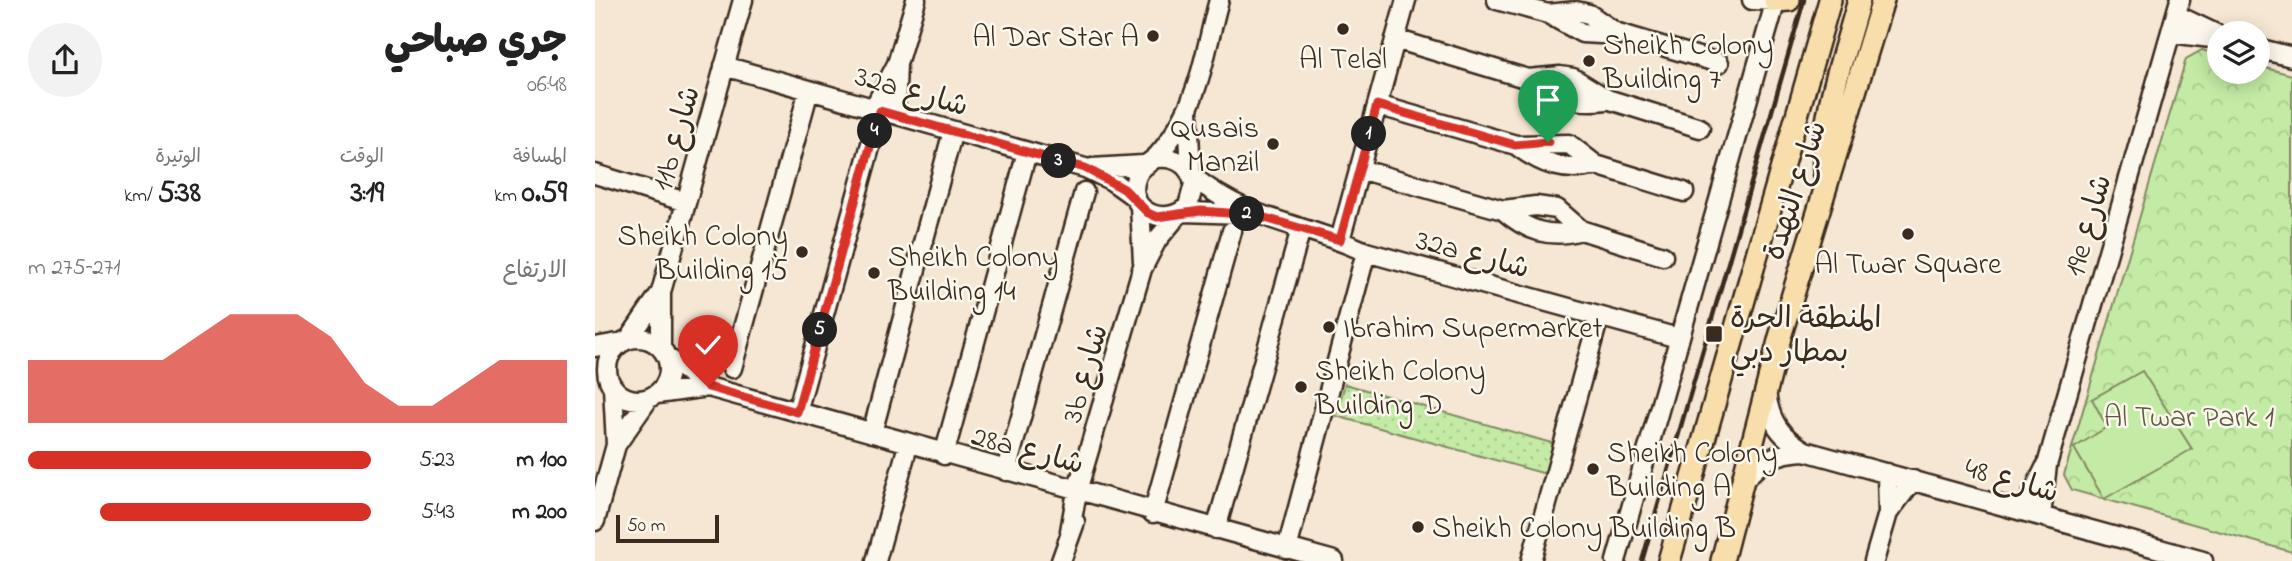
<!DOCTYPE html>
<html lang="ar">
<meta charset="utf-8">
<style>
body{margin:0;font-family:"Indie Flower","Playpen Sans Arabic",sans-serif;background:#f2f2f2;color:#222;direction:rtl;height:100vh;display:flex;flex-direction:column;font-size:26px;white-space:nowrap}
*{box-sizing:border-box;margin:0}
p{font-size:23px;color:#767676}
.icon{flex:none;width:38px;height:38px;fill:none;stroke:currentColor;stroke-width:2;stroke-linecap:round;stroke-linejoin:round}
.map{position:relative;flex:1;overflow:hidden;direction:ltr}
.sheet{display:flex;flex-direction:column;background:#fff;width:595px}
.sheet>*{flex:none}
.fabs{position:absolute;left:1612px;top:21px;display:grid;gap:14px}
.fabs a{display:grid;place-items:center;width:63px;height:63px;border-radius:50%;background:#fff;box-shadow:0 4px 18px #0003;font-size:35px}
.scale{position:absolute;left:21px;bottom:18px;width:103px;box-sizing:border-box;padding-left:7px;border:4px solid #3b2a1e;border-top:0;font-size:19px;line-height:24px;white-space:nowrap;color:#3b2a1e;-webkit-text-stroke:5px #fbf7ec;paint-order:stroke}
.pin{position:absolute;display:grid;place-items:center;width:60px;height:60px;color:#fff;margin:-72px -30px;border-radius:50% 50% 50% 0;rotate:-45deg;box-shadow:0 0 7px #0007}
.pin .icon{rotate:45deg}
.km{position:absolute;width:35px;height:35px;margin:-18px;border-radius:50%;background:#222;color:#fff;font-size:19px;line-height:35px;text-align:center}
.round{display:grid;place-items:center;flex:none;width:74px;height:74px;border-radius:37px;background:#f2f2f2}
.overview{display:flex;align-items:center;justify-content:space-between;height:119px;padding:0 28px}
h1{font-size:38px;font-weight:800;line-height:52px}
.figures{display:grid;grid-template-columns:repeat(3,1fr);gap:10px;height:119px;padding:7px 28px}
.figures div{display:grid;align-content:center}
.figures b{font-size:30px;font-weight:800}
.figures small{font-size:19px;font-weight:400}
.figures p{font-size:19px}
.chart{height:196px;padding:14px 28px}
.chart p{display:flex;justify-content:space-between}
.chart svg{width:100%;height:126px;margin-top:7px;fill:#d93025;opacity:.7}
ul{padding:0 28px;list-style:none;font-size:23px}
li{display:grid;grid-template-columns:112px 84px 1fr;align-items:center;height:52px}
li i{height:18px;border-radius:9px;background:#d93025}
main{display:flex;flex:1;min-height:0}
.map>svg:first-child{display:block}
.grass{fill:url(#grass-dots);stroke:#808a62;stroke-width:2}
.park{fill:url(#park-crowns);stroke:#808a62;stroke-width:2}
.pitch{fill:#c4eba5;stroke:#808a62;stroke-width:2}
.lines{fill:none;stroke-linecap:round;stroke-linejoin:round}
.minor-casing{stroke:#3b2a1e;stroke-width:23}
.major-casing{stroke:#3b2a1e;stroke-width:26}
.minor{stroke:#fbf7ec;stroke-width:18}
.major{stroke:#f8deab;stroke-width:21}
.rail{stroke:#3b2a1e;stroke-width:4.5}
.route-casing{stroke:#fff;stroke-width:14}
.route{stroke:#d93025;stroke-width:9}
.poi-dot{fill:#3b2a1e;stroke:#fbf7ec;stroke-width:2.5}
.labels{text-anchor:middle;stroke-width:5;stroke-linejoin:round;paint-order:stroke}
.poi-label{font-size:30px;fill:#3b2a1e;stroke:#fbf7ec;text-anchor:start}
.street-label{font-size:30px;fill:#3b2a1e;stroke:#fbf7ec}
.park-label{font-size:30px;fill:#5d5a40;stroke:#fbf7ec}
</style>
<main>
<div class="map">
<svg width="1697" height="561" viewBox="0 0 1697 561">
<defs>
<pattern id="grass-dots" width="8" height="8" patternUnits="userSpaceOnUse" patternTransform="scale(1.75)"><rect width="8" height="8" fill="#c4eba5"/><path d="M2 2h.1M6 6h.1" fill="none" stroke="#a9ca8e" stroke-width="1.8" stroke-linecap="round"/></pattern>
<pattern id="park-crowns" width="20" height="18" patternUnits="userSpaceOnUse" patternTransform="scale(1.75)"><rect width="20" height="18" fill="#c4eba5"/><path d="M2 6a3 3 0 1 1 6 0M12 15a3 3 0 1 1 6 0" fill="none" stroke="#a9ca8e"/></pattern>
</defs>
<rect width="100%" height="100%" fill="#f5e7d3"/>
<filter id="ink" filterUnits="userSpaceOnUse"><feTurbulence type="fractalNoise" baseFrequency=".0143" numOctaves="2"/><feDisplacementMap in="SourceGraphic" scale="14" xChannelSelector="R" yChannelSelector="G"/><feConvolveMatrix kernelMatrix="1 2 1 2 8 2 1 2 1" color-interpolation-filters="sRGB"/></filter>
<g filter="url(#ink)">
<path class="grass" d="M750 384 960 444 951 474 741 416Z"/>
<path class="park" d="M1607 50 1624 55V72H1662L1663 66 1697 75V552L1477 490 1469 475 1591 59Z"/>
<path class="pitch" d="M1547 371 1597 449 1509 499 1479 448 1512 427 1497 399Z"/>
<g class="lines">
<defs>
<path id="minor" d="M902 0 953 14 981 11 994 14 1020 32 1124 63
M1157 0 1180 1
M953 14 987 33 1024 35
M1581 15 1621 34
M1576 33 1624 39
M800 39 933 79 965 76 978 78 1012 99 1105 128
M1662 48 1697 57
M129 66 490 168 517 181 541 198
M933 79C957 97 981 104 1011 100
M782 105 921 145 974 144 1001 165 1089 192
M279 108 302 64 321 0
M593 111 596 173
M300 114 302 64
M921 145C946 164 969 173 1001 165
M561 158C581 156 595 164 599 184L593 206C573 227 533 214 540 182 543 166 554 165 563 155 574 143 583 128 590 114 607 82 614 35 624 0
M497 168 548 165
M764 169 908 210 941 206 962 209 986 230 1068 256
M0 174 91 202
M597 176C653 222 709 223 771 252L1083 338
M545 206 548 262
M908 210C932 231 955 239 986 230
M588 212 649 214
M745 240 811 0
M12 369a31 31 0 1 1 62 0a31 31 0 1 1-62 0Z
M34 339 64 295
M0 347 28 342
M66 348V292L148 0
M72 357 113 387 739 561
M137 368 214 90
M1171 393C1175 422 1185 436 1210 451L1608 561
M62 394 113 387
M202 412 285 111
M277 433 358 131
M21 445 54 398
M349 455 432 152
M411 471 489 192
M1147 482C1165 461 1182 452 1210 451
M1429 511 1450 468
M558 513 637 231
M1293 513 1318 480
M1446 516 1452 465 1585 0
M0 521 21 445 18 387
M621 529 706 229
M475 531 482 491 547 269 562 240 583 215
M692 549 771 252
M281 561 313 445
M466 561 480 522
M936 561 1004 317
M1021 561 1181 0
M1279 561 1293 513 1292 473"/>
<path id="major" d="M1180 1 1194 0
M1229 172C1226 113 1249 56 1264 0
M1074 561 1235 0
M1127 561 1185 337 1288 0"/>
</defs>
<use href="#minor" class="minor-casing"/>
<use href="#major" class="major-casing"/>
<use href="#minor" class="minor"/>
<use href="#major" class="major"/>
<path class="rail" d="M1047 561 1209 0"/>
</g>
</g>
<g class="lines" filter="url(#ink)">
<defs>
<path id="route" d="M113 387 202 412 285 111 490 168 529 189 553 213 562 217 606 211 660 215 745 240 782 105 920 145 953 142"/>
</defs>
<use href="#route" class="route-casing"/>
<use href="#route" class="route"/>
</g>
<g class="poi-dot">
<circle cx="748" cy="29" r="7"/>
<circle cx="558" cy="36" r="7"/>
<circle cx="994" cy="61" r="7"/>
<circle cx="678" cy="144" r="7"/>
<circle cx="1313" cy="234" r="7"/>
<circle cx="207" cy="252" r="7"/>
<circle cx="279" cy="273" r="7"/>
<circle cx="734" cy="327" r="7"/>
<rect x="1110" y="325" width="18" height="18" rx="3.5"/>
<circle cx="706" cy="387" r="7"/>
<circle cx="998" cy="469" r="7"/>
<circle cx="823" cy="527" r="7"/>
</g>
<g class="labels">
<g class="poi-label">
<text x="544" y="46" text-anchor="end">Al Dar Star A</text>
<text x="1008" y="54">Sheikh Colony<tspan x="1008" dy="34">Building 7</tspan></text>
<text x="748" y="68" text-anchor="middle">Al Telal</text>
<text x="664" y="137" text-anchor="end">Qusais<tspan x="664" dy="34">Manzil</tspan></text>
<text x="193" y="245" text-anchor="end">Sheikh Colony<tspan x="193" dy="34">Building 15</tspan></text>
<text x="293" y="266">Sheikh Colony<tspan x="293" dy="34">Building 14</tspan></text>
<text x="1313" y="273" text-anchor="middle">Al Twar Square</text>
<text x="1135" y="327">المنطقة الحرة<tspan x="1135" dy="34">بمطار دبي</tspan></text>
<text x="748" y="337">Ibrahim Supermarket</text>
<text x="720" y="380">Sheikh Colony<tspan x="720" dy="34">Building D</tspan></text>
<text x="1012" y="462">Sheikh Colony<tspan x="1012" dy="34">Building A</tspan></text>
<text x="837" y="537">Sheikh Colony Building B</text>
</g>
<g class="street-label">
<text transform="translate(317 90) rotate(16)" y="10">32a شارع</text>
<text transform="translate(80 138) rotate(-74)" y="10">11b شارع</text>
<text transform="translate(1199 190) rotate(-72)" y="10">شارع النهدة</text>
<text transform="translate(1492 225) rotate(-74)" y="10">19e شارع</text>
<text transform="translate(878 253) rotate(15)" y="10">32a شارع</text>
<text transform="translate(489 373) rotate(-74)" y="10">3b شارع</text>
<text transform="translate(433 449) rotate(15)" y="10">28a شارع</text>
<text transform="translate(1417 479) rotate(16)" y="10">شارع 48</text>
</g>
<g class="park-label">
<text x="1594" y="426">Al Twar Park 1</text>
</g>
</g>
</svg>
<div class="fabs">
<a><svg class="icon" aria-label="layers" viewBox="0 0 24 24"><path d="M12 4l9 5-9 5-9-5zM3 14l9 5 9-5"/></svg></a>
</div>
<div class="scale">50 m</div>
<div class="pin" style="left:953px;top:142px;background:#1e9e55"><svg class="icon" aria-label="arrive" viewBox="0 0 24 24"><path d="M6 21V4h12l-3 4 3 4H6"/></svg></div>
<div class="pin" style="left:113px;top:387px;background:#d93025"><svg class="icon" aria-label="check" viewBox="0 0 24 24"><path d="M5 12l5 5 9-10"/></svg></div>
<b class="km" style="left:774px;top:134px">1</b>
<b class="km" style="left:652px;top:214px">2</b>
<b class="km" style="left:464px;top:161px">3</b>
<b class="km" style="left:280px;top:131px">4</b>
<b class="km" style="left:225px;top:330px">5</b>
</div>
<section class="sheet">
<div class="overview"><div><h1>جري صباحي</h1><p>06:48</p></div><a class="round"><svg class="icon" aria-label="share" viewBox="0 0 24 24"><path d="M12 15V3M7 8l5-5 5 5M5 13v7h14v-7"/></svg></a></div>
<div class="figures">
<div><p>المسافة</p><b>0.59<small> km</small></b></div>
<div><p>الوقت</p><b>3:19</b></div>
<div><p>الوتيرة</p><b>5:38<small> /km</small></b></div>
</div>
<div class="chart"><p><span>الارتفاع</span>271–275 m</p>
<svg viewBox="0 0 160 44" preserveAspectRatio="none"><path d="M0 44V22L10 22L20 22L30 22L40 22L50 14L60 6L70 6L80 6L90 14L100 30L110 38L120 38L130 30L140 22L150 22L160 22V44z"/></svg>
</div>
<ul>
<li><b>100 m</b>5:23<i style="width:100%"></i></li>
<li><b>200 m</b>5:43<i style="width:79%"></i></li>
</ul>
</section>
</main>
